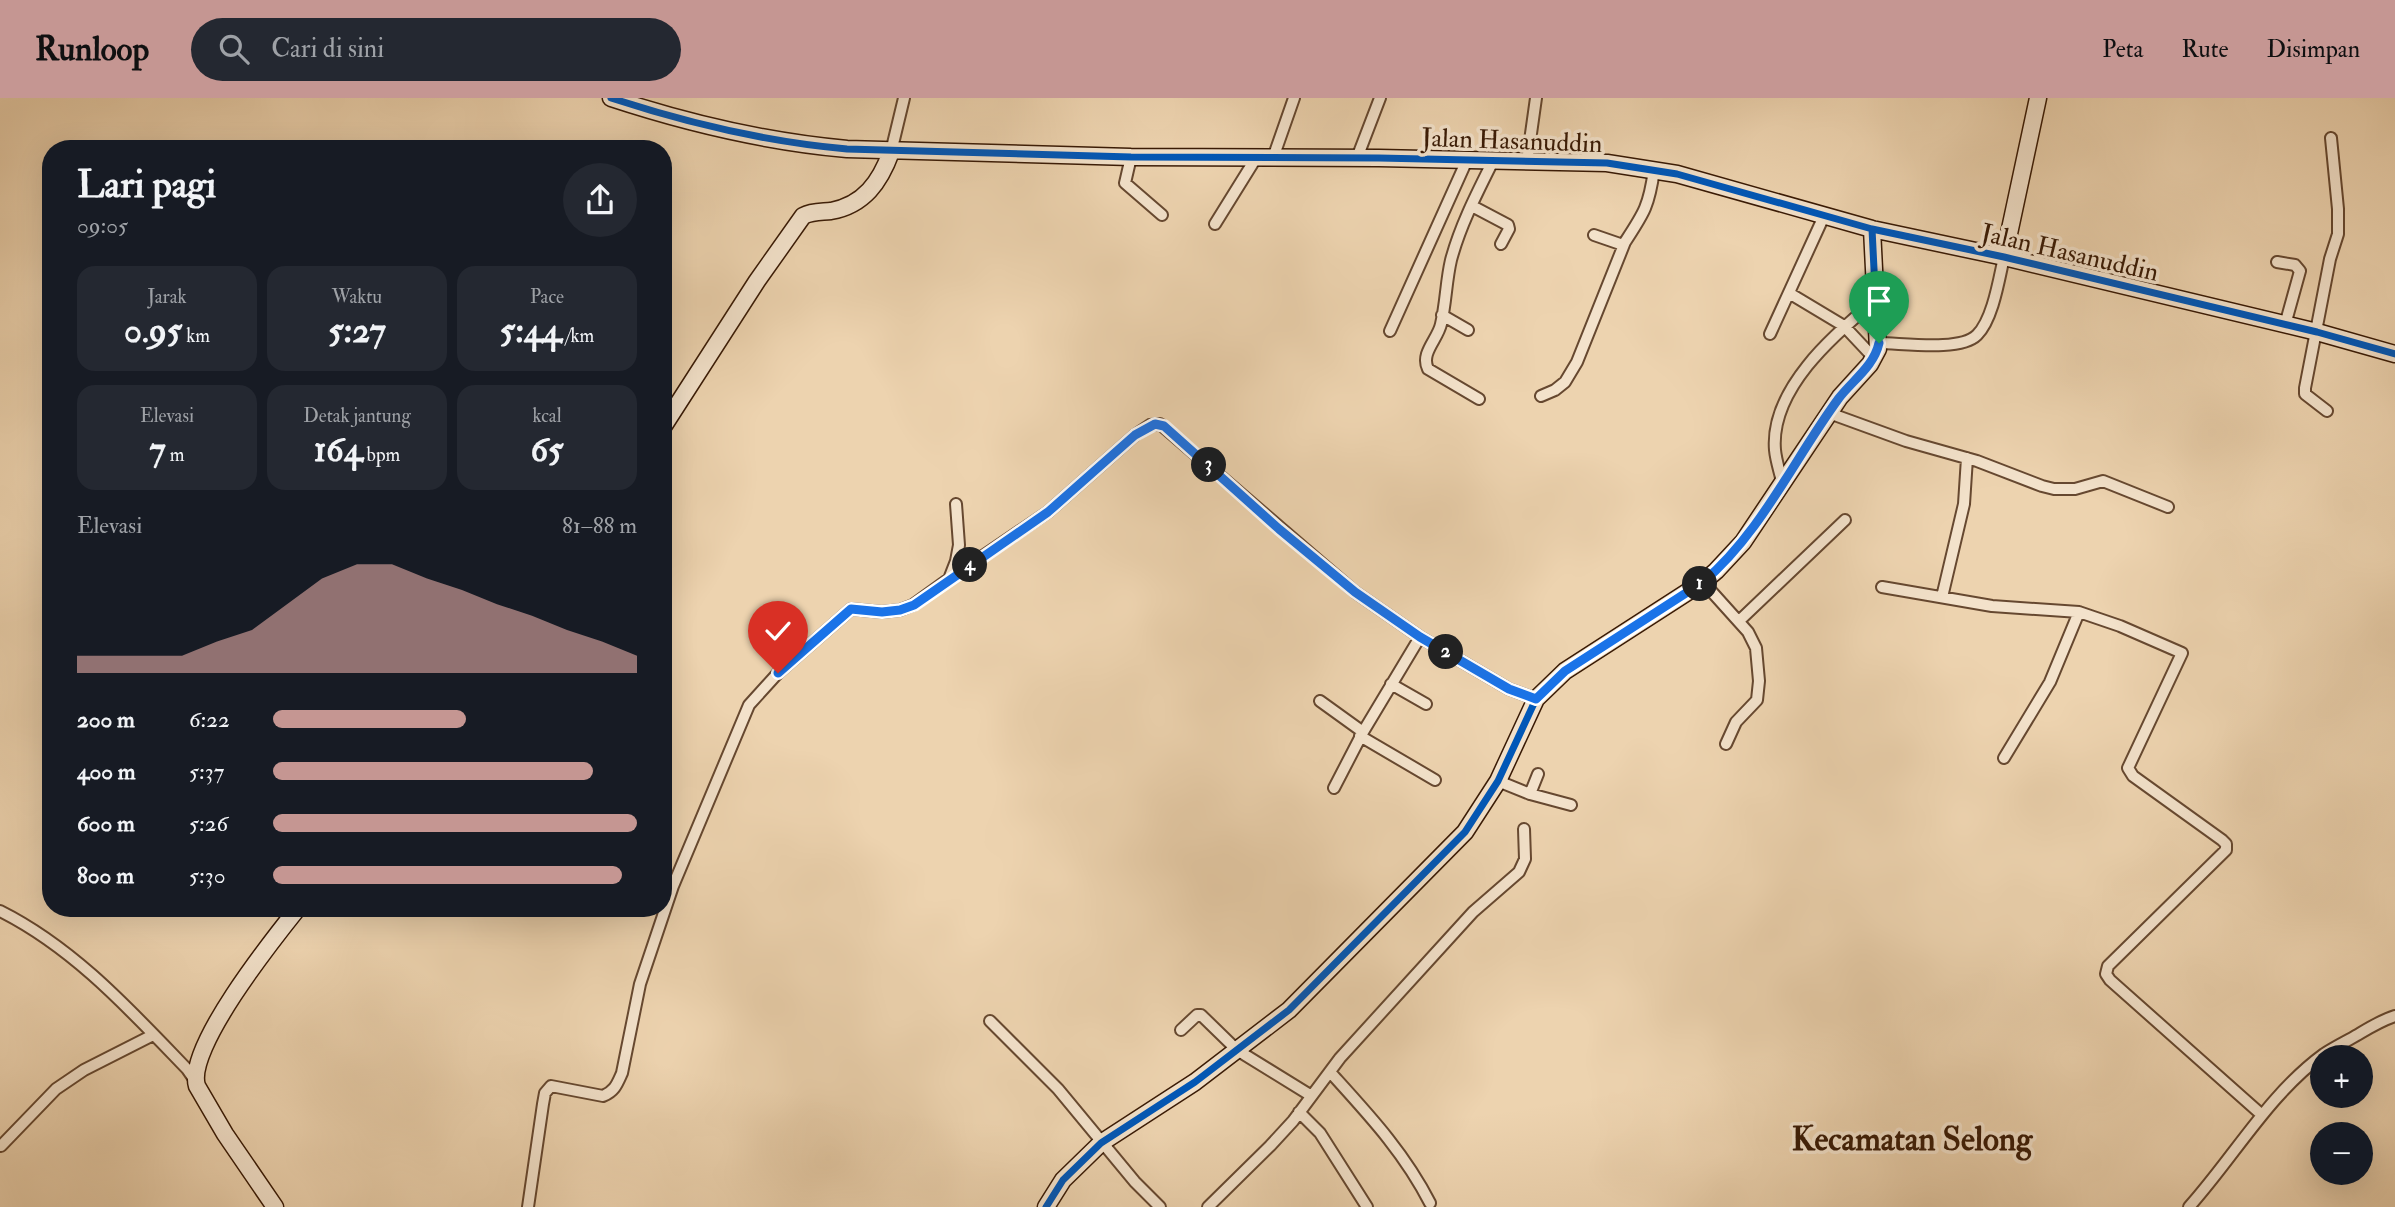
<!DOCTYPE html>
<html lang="id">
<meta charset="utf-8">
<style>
body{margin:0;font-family:"IM FELL Double Pica",serif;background:#242831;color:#f1f3f6;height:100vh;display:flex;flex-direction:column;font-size:26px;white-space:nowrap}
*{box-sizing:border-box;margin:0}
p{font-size:23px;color:#9ea1a6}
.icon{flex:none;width:38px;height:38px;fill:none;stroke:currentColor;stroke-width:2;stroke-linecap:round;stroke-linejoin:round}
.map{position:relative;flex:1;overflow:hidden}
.drawer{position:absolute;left:42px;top:42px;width:630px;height:777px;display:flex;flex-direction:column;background:#171b24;border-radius:28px;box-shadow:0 7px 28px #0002}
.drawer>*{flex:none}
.buttons{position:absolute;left:2310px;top:947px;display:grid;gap:14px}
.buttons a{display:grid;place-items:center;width:63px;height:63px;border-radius:50%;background:#171b24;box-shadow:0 7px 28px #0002;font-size:35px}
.pin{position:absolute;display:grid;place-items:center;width:60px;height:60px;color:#fff;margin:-72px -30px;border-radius:50% 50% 50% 0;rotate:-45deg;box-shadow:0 0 7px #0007}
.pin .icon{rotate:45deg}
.km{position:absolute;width:35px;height:35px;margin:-18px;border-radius:50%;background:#222;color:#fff;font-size:19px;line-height:35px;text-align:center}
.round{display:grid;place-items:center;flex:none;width:74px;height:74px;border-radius:37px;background:#242831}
.head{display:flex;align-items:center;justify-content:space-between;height:119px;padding:0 35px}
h1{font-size:38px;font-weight:700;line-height:52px}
.stats{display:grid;grid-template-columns:repeat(3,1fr);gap:10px;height:119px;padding:7px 35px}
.stats div{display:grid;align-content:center;border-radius:18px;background:#242831;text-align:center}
.stats b{font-size:35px;font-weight:700}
.stats small{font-size:19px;font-weight:400}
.stats p{font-size:19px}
.chart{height:196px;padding:14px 35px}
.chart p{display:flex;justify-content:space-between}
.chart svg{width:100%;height:126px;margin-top:7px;fill:#c59692;opacity:.7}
ul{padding:0 35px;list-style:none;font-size:23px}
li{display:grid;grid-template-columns:112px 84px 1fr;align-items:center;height:52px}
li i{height:18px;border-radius:9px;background:#c59692}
header{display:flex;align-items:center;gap:42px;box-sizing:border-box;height:98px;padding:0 35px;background:#c59692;color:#111}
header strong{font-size:33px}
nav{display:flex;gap:38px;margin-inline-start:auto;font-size:24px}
.search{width:490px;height:63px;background:#242831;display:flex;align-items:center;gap:18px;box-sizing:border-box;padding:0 24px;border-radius:38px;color:#9ea1a6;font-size:26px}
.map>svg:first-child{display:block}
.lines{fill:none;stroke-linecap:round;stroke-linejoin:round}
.street-casing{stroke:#664830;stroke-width:14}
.secondary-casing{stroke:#391a05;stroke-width:19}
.street{stroke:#f3e2cb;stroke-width:10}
.secondary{stroke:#f3e2cb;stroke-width:16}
.cycleway-casing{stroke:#f3e2cb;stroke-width:11}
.cycleway{stroke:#0057b8;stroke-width:7}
.route-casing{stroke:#fff;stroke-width:14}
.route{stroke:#1a73e8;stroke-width:9}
.labels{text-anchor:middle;stroke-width:7;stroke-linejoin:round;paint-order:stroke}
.street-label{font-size:26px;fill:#391a05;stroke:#f3e2cb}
.district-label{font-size:33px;font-weight:bold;fill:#391a05;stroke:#f3e2cb}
</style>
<header>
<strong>Runloop</strong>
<div class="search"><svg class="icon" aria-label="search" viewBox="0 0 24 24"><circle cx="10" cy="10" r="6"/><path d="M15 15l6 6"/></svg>Cari di sini</div>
<nav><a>Peta</a><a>Rute</a><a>Disimpan</a></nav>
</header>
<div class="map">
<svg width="2395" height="1109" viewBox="0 0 2395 1109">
<rect width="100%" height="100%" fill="#edd3af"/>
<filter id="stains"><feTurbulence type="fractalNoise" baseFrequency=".00286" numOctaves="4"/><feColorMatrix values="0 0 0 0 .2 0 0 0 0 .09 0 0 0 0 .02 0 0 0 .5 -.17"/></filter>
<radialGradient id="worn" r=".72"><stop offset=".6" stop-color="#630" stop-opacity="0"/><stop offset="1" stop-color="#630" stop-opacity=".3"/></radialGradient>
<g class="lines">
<defs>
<path id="street" d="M891 54 904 0
M1131 59 1125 85 1162 117
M1273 60 1294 0
M1357 60 1380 0
M1527 64 1536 0
M1472 108 1508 127 1509 131 1501 146
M1215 126 1256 60
M1594 137 1623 147
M2277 164 2295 167 2300 173 2285 227
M1789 195 1844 228 1874 260
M1442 217 1468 232
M1390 233 1467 62
M1770 236 1824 118
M1879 245C1902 245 1960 254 1977 237 1993 221 1999 181 2004 159
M1541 298 1555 292 1565 284 1577 264 1625 144C1644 115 1649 108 1654 72
M1479 301 1428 271C1420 255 1438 241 1441 226 1446 205 1446 183 1451 162 1460 128 1477 95 1493 63
M2327 313 2305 296V290L2330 161 2338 136V111L2331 40
M1829 315 1906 343 1977 363 2042 388 2054 391H2075L2103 383 2168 409
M1782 384C1780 374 1776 363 1775 352 1770 292 1833 237 1875 203
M949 481 1048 414 1135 337 1150 327 1160 326 1355 494 1420 539 1509 591 1536 601
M1703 484 1748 534 1756 550 1759 583 1757 602 1736 624 1726 646
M1882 489 1992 508 2079 514 2120 528 2182 555 2128 670 2133 678 2222 742 2226 746V752L2108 868 2106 876 2110 882 2262 1017
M1942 499 1964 406 1967 360
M1739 523 1845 422
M1391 586 1426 606
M1320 603 1363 634
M1360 638 1435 682
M2004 660 2050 584 2079 514
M1498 683 1530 696 1571 707
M1334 690 1363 634 1420 539
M1530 696 1538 676
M0 813C74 850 130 912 187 971L196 984
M990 923 1058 991 1135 1084 1160 1109
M1181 932 1197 917H1201L1237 952 1310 997
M1330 974C1368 1016 1404 1054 1430 1105
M1299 1014 1320 1035 1367 1109
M1 1048 56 991 84 972 153 937
M528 1109 543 1006 545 995 551 988 603 998C615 993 617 986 622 975L640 886 673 788 749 607 778 575 851 511 882 514 900 512 913 507 949 481 956 463 959 447 956 406
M1208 1109 1270 1048 1293 1023 1340 960 1473 814 1519 774 1525 761 1524 731
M2189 1109C2234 1059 2269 996 2324 956 2333 950 2343 945 2352 940 2366 932 2379 923 2395 918"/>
<path id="secondary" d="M611 0C687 25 768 44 847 51L1131 59 1379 60 1607 65 1677 76 1872 131 2004 159 2317 234 2395 256
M2004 159 2038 0
M663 329 757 183 803 118C812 113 821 114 831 113 864 107 880 84 891 54
M275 1109 225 1036 197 988C185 951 274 840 298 810
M1046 1109 1063 1082 1101 1045 1195 984 1289 912 1465 734 1498 683 1536 601 1565 573 1703 484 1716 473 1743 444 1840 299 1870 266 1878 251 1872 131"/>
</defs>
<use href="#street" class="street-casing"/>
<use href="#secondary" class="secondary-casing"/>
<use href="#street" class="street"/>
<use href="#secondary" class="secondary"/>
<defs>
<path id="cycleway" d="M611 0C687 25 768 44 847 51L1131 59 1379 60 1607 65 1677 76 1872 131 2004 159 2317 234 2395 256
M1046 1109 1063 1082 1101 1045 1195 984 1289 912 1465 734 1498 683 1536 601 1565 573 1703 484 1716 473 1743 444 1840 299 1870 266 1878 251 1872 131"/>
</defs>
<use href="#cycleway" class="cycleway-casing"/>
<use href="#cycleway" class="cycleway"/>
</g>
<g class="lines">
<defs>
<path id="route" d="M778 575 851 511 882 514 900 512 914 507 1048 414 1135 337 1155 326 1164 328 1279 431 1355 494 1420 539 1509 591 1536 601 1565 573 1703 484C1761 435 1794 361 1839 300 1853 282 1874 268 1879 245"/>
</defs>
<use href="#route" class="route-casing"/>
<use href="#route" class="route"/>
</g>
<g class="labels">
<g class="street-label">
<text transform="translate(1512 42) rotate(2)" y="9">Jalan Hasanuddin</text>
<text transform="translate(2070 154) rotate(13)" y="9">Jalan Hasanuddin</text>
</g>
<g class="district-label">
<text x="1912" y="1052">Kecamatan Selong</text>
</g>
</g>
<rect width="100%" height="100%" filter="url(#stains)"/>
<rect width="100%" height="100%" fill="url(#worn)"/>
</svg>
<div class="buttons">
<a>+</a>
<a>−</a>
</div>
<div class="pin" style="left:1879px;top:245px;background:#1e9e55"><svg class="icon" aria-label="arrive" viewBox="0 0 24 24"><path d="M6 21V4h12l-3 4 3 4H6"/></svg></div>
<div class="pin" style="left:778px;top:575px;background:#d93025"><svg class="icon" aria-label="check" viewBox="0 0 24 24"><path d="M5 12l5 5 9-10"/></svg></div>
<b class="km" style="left:1700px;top:486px">1</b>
<b class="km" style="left:1446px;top:554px">2</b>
<b class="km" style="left:1209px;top:367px">3</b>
<b class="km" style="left:970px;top:467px">4</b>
<section class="drawer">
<div class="head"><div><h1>Lari pagi</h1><p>09:05</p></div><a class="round"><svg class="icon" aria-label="share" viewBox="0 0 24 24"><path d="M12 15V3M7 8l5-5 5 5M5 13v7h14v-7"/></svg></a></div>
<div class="stats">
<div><p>Jarak</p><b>0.95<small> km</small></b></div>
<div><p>Waktu</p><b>5:27</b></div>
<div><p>Pace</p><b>5:44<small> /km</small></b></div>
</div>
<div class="stats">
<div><p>Elevasi</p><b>7<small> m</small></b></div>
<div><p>Detak jantung</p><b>164<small> bpm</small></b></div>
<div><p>kcal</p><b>65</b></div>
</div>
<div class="chart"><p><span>Elevasi</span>81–88 m</p>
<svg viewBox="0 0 160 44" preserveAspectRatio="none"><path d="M0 44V38L10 38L20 38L30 38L40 33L50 29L60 20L70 11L80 6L90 6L100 11L110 15L120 20L130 24L140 29L150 33L160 38V44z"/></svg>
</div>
<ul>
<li><b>200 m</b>6:22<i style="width:53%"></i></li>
<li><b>400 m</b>5:37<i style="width:88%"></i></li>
<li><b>600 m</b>5:26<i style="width:100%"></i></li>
<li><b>800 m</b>5:30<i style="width:96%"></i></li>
</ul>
</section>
</div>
